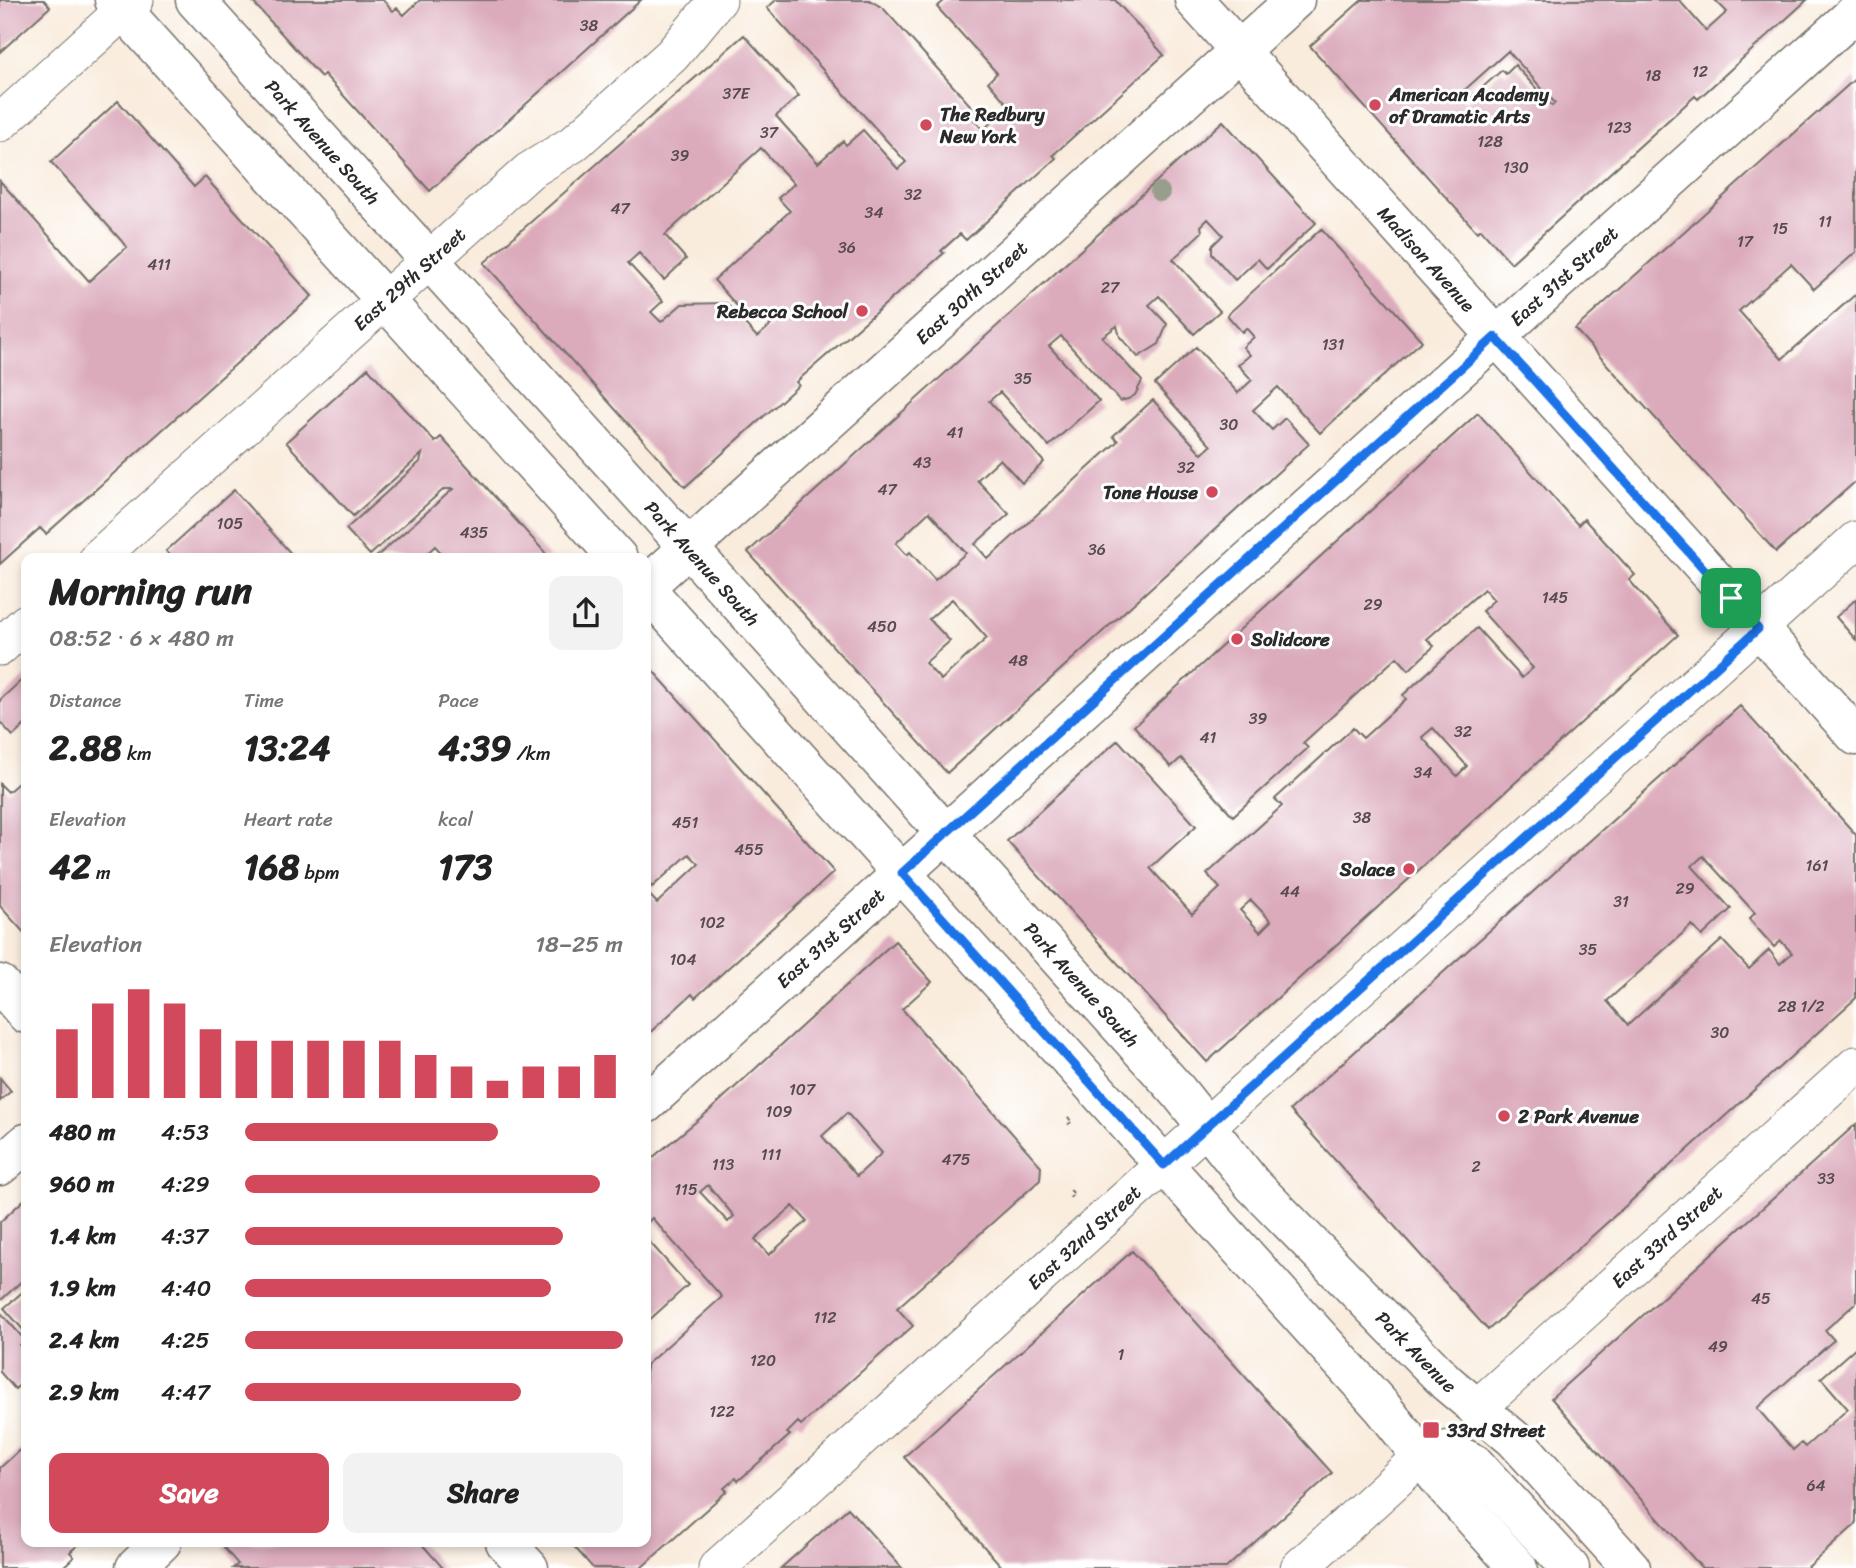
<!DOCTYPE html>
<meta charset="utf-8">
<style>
body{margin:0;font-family:Sriracha,sans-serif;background:#f2f2f2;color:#222;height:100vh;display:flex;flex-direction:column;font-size:26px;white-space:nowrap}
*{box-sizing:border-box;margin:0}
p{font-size:23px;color:#767676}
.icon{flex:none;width:38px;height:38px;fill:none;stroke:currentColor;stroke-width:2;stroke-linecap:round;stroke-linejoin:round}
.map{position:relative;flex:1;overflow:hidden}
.details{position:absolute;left:21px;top:553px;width:630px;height:994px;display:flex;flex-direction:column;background:#fff;border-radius:14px;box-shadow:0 4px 10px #0003}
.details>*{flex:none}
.pin{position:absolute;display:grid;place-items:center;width:60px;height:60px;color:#fff;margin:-30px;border-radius:14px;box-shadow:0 4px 10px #0006}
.round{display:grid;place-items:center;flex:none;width:74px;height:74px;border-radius:14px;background:#f2f2f2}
.summary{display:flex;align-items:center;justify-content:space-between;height:119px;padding:0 28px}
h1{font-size:38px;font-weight:700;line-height:52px}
.metrics{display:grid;grid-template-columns:repeat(3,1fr);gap:10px;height:119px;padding:7px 28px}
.metrics div{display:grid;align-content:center}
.metrics b{font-size:35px;font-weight:700}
.metrics small{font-size:19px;font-weight:400}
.metrics p{font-size:19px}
.chart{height:196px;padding:14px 28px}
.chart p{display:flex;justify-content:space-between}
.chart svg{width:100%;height:126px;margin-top:7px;stroke:#d1495b;stroke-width:6}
.button{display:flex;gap:14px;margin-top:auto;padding:14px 28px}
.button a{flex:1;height:80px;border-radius:14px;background:#d1495b;color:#fff;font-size:28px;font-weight:700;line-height:80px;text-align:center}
.button a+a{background:#f2f2f2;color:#222}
ul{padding:0 28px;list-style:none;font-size:23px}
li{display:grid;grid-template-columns:112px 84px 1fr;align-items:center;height:52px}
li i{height:18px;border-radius:9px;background:#d1495b}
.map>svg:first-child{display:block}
.building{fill:#dbabbc;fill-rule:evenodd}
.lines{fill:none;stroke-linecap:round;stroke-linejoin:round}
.minor-casing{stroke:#736f69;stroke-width:39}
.tertiary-casing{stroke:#736f69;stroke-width:41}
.secondary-casing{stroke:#736f69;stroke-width:41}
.primary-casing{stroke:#736f69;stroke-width:41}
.path{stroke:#736f69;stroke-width:4.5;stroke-dasharray:2 5;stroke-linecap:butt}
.minor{stroke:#fff;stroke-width:37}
.tertiary{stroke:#fff;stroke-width:38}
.secondary{stroke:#fff;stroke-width:38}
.primary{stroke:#fff;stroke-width:38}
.tree{fill:#999e8c}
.route-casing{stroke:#fff;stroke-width:14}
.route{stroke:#1a73e8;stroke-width:9}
.poi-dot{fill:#d1495b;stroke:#fff;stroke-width:2.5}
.labels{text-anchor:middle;stroke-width:6;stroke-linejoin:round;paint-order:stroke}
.number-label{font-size:16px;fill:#574b4f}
.poi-label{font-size:19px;font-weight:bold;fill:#2b2b2b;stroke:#fff;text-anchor:start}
.street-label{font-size:19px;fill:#2b2b2b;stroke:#fff}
</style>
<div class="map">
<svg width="1856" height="1568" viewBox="0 0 1856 1568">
<rect width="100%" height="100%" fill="#fff"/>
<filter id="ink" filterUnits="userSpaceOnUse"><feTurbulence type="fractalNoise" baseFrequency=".0143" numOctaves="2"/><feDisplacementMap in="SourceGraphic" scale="14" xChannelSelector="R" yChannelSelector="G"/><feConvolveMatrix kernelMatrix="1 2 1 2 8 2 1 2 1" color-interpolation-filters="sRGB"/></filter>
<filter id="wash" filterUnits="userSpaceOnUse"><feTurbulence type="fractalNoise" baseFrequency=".00686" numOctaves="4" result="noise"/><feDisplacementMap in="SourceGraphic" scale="28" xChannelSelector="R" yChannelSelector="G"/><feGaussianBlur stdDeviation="1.57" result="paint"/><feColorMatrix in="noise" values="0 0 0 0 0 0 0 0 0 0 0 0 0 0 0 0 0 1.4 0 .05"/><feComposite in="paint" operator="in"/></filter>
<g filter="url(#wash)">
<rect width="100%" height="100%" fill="#f9ecdd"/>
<g id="blocks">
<path class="building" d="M0 0H44L50 7 0 52Z
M251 0H383L393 11 397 8 404 15 420 0H641L430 191 324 74 321 77Z
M776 0H869L883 8 979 115 974 120 983 130 1009 106 988 82 997 73 937 7 945 0H1115L1164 55 1053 155 1056 158 966 240 960 234 941 251 944 253 796 382 799 385 685 487 484 263 744 35 799 96 776 116 818 163 843 141 846 145 863 130 898 169 906 162 767 8ZM761 148 794 184 778 198 790 211 714 280 752 323 762 315 771 325 757 337 726 303 682 304 661 322 651 312 663 301 628 263 639 253 664 280 686 259 665 235Z
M1362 0H1679L1706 31 1727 12 1715 0H1807L1698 99 1695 96 1511 263 1481 229 1477 232 1310 46ZM1508 51 1555 103 1552 106 1515 65 1506 74 1502 70 1466 102 1459 95Z
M1856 78V252L1814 289 1791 264 1739 311 1782 359 1856 294V481L1776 552 1575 329Z
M118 101 194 187 205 177 312 296 46 534 40 528 0 564V181L89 281 127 247 51 162Z
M1223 121 1316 223 1267 269 1258 259 1235 280 1212 254V246L1223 235 1208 219 1201 226 1202 232 1173 259 1220 311 1194 334 1159 296 1149 305 1167 324 1159 344 1138 357 1120 337 1117 326 1102 337 1142 381 1135 395 1128 399 1120 401 1061 336 1049 346 1099 401 1049 446 1000 392 989 401 1044 462 1022 483 1000 459 977 480 1009 514 975 544 988 559 1118 441 1113 436 1153 400 1202 454 1211 446 1155 384 1196 347 1238 393 1252 380 1238 365 1250 355 1243 347 1254 337 1246 328 1242 332 1227 315 1321 229 1422 341 1320 433 1278 387 1253 410 1272 430 1285 418 1309 444 947 773 748 552ZM929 512 966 553 935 580 910 552 907 555 896 543ZM952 599 987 638 941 680 925 663 950 641 929 619Z
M368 368 435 442 441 437 550 558H446L435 546 422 558H375L453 489H444L370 555 346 529 420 462 422 454 353 516 286 442Z
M1478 413 1578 525 1584 519 1635 575 1629 580 1678 635 1207 1062 1007 841 1118 740 1196 826 1150 868 1192 914 1220 888 1207 874 1282 806 1275 799 1353 728 1363 738 1406 699 1403 695 1477 628 1522 678 1533 668 1482 611 1494 600 1484 589 1427 639 1434 646 1409 670 1397 657 1303 743 1308 748 1233 816 1181 758 1171 767 1134 726ZM1433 728 1467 766 1457 776 1422 737ZM1251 900 1271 921 1260 932 1240 910Z
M234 490 295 558H164L169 554 166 551Z
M1856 599V640L1836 617Z
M646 663 834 872 695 998 692 994 646 1036V891L657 903 699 864 689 854 652 887 646 880Z
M26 676V724L13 736 0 722V700Z
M1740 706 1856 835V998L1488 1330 1290 1110ZM1703 856 1755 913 1749 919 1774 947 1781 941 1792 953 1780 964 1769 950 1749 969 1722 940 1628 1025 1607 1001 1692 925 1702 936 1731 909 1692 866Z
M26 776V935L0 906V784L8 792Z
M895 941 932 982 902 1009 1041 1166 1040 1180 897 1308 913 1326 801 1425 798 1422 787 1433 790 1435 738 1481 736 1478 724 1488 727 1491 641 1568H593L570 1542H646V1365L722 1297 652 1218 646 1224V1163L709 1111ZM847 1113 882 1153 857 1176 822 1136ZM708 1185 734 1216 728 1222 700 1192ZM793 1206 807 1221 769 1255 755 1239Z
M0 1078 11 1091 0 1101Z
M1856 1124V1303L1825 1330 1834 1340 1757 1408 1793 1450 1801 1443 1805 1447 1848 1409 1821 1378 1856 1347V1524L1807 1568H1702L1551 1398Z
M26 1198V1277L0 1301V1222Z
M646 1238 688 1285 646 1323Z
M1132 1251 1332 1473 1226 1568H1003L904 1457Z
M26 1289V1333L4 1308Z
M0 1312 25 1340 20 1345 26 1352V1379L15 1389 0 1372Z
M26 1444V1542H81L70 1552 74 1557 62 1568H0V1468Z
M848 1508 902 1568H781Z
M232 1542H420L443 1568H233L238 1564 224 1548Z"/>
</g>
</g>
<g filter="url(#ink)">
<use href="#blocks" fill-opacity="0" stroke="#736f69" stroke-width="2"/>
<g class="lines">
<defs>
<g id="minor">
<path d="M0 123 135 0"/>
<path id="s1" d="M98 558 529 171 573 144 672 55 718 0"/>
<path d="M0 647 26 623"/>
<path id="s2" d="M1476 1409 1856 1065"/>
<path id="s3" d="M717 1568 1856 540"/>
<path d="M1299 1568 1421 1457"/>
</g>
<g id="tertiary">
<path id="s4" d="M646 586 1295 0"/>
<path id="s5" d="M646 1104 1856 12"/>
<path d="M0 1166 26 1143"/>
<path d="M135 1568 162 1542"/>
</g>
<g id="secondary">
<path id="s6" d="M1194 0 1856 736"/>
<path d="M0 984 26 1014"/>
<path d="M505 1542 529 1568"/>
</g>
<g id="primary">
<path d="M114 0 618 558"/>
<path id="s7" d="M195 0 1178 1091 1253 1185 1447 1383 1514 1439 1631 1568"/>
<path d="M646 589 1383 1408 1442 1483 1518 1568"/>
<path d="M1421 1457 1447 1450 1474 1463 1570 1568"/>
</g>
</defs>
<use href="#minor" class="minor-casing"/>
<use href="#tertiary" class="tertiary-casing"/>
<use href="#secondary" class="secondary-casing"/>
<use href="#primary" class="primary-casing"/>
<path class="path" d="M1070 1118 1067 1120 1070 1124
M1072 1197 1069 1194 1074 1189"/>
<use href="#minor" class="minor"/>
<use href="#tertiary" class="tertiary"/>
<use href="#secondary" class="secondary"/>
<use href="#primary" class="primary"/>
</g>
<circle class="tree" cx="1160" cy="192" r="10"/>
</g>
<g class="lines" filter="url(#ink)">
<defs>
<path id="route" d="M1495 337 1758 629 1164 1165 902 873Z"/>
</defs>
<use href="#route" class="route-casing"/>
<use href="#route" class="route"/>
</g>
<g class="poi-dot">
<circle cx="1375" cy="105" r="7"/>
<circle cx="926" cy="125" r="7"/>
<circle cx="862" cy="311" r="7"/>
<circle cx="1212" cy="492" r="7"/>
<circle cx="1237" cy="639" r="7"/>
<circle cx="1409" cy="869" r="7"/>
<circle cx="1504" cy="1116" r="7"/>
<rect x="1422" y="1421" width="18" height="18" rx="3.5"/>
</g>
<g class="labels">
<g class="number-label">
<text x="589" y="31">38</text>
<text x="1700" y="77">12</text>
<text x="1653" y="81">18</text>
<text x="736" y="99">37E</text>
<text x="1619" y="133">123</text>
<text x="769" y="138">37</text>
<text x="1490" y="147">128</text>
<text x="680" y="161">39</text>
<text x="1516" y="173">130</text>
<text x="913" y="200">32</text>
<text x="620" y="214">47</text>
<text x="874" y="218">34</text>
<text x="1825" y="227">11</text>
<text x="1780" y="234">15</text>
<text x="1745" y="247">17</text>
<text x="847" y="253">36</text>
<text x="159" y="270">411</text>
<text x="1110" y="293">27</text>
<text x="1333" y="350">131</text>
<text x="1023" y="384">35</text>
<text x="1229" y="430">30</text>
<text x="955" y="438">41</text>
<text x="922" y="468">43</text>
<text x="1186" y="473">32</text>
<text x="887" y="495">47</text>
<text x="230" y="529">105</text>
<text x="474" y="538">435</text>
<text x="1097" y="555">36</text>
<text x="1555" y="603">145</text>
<text x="1373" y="610">29</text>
<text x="882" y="632">450</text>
<text x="1018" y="666">48</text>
<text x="1258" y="724">39</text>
<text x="1463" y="737">32</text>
<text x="1208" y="743">41</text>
<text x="1423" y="778">34</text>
<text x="1362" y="823">38</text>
<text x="685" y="828">451</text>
<text x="749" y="855">455</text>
<text x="1817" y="871">161</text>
<text x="1685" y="894">29</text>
<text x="1290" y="897">44</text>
<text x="1621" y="907">31</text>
<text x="712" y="928">102</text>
<text x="1588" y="955">35</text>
<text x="683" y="965">104</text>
<text x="1801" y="1012">28 1/2</text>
<text x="1720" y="1038">30</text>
<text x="802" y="1095">107</text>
<text x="779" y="1117">109</text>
<text x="771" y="1160">111</text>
<text x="956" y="1165">475</text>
<text x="723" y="1170">113</text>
<text x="1476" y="1172">2</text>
<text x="1826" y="1184">33</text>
<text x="686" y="1195">115</text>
<text x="1761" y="1304">45</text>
<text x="825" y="1323">112</text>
<text x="1718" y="1352">49</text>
<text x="1121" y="1360">1</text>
<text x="763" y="1366">120</text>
<text x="722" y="1417">122</text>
<text x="1816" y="1491">64</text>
</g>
<g class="poi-label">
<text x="1389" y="101">American Academy<tspan x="1389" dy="22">of Dramatic Arts</tspan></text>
<text x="940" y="121">The Redbury<tspan x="940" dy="22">New York</tspan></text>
<text x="848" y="318" text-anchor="end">Rebecca School</text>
<text x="1198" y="499" text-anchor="end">Tone House</text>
<text x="1251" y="646">Solidcore</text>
<text x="1395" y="876" text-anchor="end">Solace</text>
<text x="1518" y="1123">2 Park Avenue</text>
<text x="1447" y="1437">33rd Street</text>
</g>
<g class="street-label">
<text dy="7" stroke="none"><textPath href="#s7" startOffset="191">Park Avenue South</textPath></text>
<text dy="7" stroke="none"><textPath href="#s6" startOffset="348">Madison Avenue</textPath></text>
<text dy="7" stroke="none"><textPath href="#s5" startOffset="1236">East 31st Street</textPath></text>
<text dy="7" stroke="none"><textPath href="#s1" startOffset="418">East 29th Street</textPath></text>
<text dy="7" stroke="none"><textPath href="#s4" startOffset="438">East 30th Street</textPath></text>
<text dy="7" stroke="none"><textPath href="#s7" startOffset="758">Park Avenue South</textPath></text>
<text dy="7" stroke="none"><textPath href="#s5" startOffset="248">East 31st Street</textPath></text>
<text dy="7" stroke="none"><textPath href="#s7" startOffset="1325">Park Avenue South</textPath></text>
<text dy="7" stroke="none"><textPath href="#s3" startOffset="494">East 32nd Street</textPath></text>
<text dy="7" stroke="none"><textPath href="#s2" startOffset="257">East 33rd Street</textPath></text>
<text dy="7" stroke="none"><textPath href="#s7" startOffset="1822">Park Avenue</textPath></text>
</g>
</g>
</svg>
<div class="pin" style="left:1731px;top:598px;background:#1e9e55"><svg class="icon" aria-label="arrive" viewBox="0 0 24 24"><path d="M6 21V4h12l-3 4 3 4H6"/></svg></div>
<section class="details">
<div class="summary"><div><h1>Morning run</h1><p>08:52 · 6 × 480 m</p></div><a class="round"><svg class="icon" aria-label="share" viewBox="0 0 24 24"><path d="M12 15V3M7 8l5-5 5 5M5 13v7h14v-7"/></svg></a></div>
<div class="metrics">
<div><p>Distance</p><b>2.88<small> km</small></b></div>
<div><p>Time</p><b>13:24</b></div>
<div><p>Pace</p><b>4:39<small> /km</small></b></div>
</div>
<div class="metrics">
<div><p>Elevation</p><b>42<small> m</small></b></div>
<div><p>Heart rate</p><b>168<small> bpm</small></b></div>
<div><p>kcal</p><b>173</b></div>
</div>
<div class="chart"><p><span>Elevation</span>18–25 m</p>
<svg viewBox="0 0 160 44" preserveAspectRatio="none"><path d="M5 44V20M15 44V11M25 44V6M35 44V11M45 44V20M55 44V24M65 44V24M75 44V24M85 44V24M95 44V24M105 44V29M115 44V33M125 44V38M135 44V33M145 44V33M155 44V29"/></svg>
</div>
<ul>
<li><b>480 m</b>4:53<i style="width:67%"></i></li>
<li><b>960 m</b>4:29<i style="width:94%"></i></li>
<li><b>1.4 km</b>4:37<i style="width:84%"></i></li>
<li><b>1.9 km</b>4:40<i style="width:81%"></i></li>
<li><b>2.4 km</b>4:25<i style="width:100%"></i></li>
<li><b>2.9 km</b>4:47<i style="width:73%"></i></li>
</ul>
<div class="button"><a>Save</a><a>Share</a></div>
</section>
</div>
